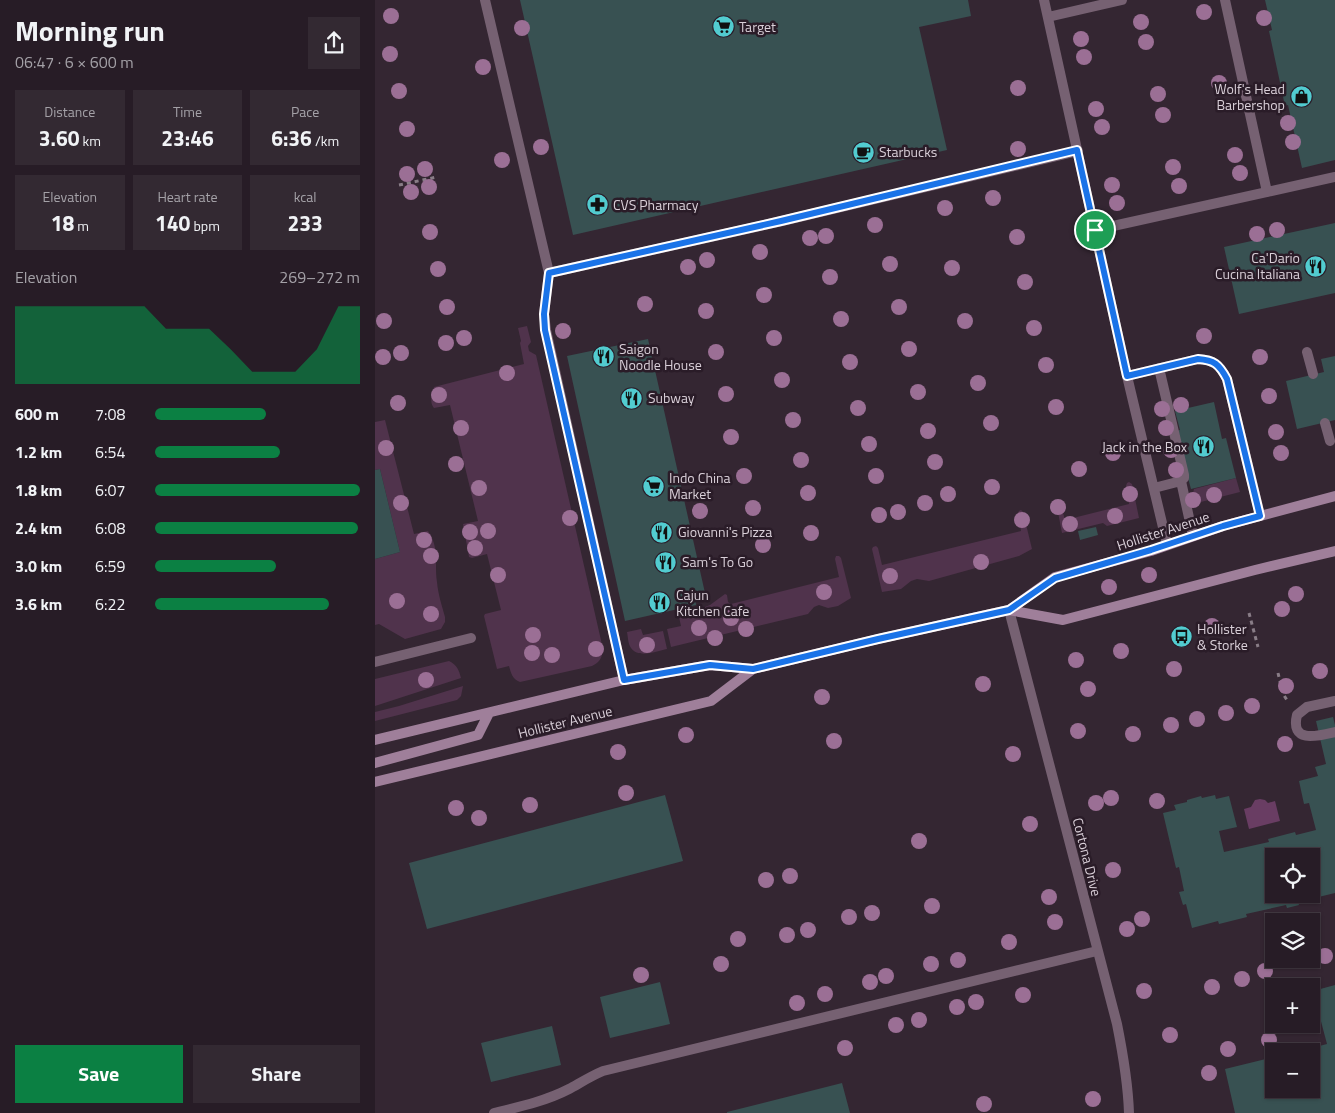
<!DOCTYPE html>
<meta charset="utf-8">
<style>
body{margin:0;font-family:"Titillium Web",sans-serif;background:#332932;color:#f1f3f6;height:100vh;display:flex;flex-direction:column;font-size:19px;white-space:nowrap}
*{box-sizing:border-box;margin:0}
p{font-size:16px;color:#a4a1a7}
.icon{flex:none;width:28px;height:28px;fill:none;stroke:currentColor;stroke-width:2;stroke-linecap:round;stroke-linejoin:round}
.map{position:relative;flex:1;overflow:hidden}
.details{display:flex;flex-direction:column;background:#271c26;width:375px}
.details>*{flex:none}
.fabs{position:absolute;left:890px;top:848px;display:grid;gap:10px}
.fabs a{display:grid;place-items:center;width:55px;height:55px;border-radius:0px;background:#271c26;box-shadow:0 1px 4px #0004,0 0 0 1px #433a43;font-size:25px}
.pin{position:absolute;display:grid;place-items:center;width:42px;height:42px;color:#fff;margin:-21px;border:2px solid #fff;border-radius:50%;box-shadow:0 1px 5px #0007}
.round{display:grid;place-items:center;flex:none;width:52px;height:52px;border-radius:0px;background:#332932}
.headline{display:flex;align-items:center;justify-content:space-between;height:85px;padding:0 15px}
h1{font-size:28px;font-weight:700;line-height:38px}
.metrics{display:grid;grid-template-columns:repeat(3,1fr);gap:8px;height:85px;padding:5px 15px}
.metrics div{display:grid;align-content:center;border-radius:0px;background:#332932;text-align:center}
.metrics b{font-size:21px;font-weight:700}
.metrics small{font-size:14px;font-weight:400}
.metrics p{font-size:14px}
.chart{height:140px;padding:10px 15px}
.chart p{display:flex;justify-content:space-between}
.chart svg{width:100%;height:90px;margin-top:5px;fill:#0b8043;opacity:.7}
.cta{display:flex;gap:10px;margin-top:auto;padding:10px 15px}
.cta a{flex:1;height:58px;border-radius:0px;background:#0b8043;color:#fff;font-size:20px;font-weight:700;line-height:58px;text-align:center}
.cta a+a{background:#332932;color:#f1f3f6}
ul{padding:0 15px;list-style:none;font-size:16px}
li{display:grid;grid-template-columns:80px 60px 1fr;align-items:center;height:38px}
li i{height:12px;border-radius:6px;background:#0b8043}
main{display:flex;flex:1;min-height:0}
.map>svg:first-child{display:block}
.green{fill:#50334c}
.water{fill:#693d63}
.building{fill:#385152;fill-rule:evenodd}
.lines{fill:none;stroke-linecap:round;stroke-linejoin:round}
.path{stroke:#897d87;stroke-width:3;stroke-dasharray:4 4;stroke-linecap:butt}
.lane{stroke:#766172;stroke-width:10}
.street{stroke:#766172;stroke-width:10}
.secondary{stroke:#9f7f9a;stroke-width:10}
.tree{fill:#9b6f95}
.route-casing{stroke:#fff;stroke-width:10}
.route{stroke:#1a73e8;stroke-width:6}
.labels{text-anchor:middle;stroke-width:5;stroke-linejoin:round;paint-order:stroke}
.poi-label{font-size:14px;fill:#d9cfd8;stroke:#2a1c28;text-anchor:start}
.street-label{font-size:14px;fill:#d9cfd8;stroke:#2a1c28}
</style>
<main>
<section class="details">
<div class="headline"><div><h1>Morning run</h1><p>06:47 · 6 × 600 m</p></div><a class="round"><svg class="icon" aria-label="share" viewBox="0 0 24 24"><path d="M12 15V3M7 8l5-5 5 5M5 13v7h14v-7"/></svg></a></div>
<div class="metrics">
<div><p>Distance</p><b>3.60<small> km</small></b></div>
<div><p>Time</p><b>23:46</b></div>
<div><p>Pace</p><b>6:36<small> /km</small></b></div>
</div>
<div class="metrics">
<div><p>Elevation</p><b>18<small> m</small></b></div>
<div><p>Heart rate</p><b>140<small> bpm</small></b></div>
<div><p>kcal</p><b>233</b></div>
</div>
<div class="chart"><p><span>Elevation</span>269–272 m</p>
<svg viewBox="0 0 160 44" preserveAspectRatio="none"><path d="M0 44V6L10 6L20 6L30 6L40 6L50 6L60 6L70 17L80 17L90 17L100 27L110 38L120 38L130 38L140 27L150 6L160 6V44z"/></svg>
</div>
<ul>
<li><b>600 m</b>7:08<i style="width:54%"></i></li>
<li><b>1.2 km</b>6:54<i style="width:61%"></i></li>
<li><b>1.8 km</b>6:07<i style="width:100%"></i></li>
<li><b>2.4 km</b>6:08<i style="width:99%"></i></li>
<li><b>3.0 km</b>6:59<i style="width:59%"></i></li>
<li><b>3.6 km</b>6:22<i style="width:85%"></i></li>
</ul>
<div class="cta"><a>Save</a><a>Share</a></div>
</section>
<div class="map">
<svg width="960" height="1113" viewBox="0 0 960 1113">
<rect width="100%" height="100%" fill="#342632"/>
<path class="green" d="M152 326 156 342 153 346 154 351 161 355 228 649C227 658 225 662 217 666L145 682C137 679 136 673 134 666L122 669 109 616 110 614 126 610 112 554 97 558 94 557 88 524 103 521 75 405 59 408C54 402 57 394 59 387L149 364 145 343 146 341 143 328Z
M10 420 39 534 53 531C65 548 59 565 62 582 63 594 67 606 70 617V622L66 629 30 639 4 624 0 625V559L25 552 5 469 0 470V422Z
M861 478 865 492 818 504 817 503 816 501 819 489Z
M754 482 757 484 764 518 732 526 728 523 687 533 681 502H685L690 520 754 504 751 486 752 483Z
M646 510 648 512 657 549 644 556 554 581 542 579 536 581 526 589 507 592 497 549 498 547 501 546 503 548 507 565 646 531 643 513 644 511Z
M461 556H464L466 558 476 598 463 606 453 608 444 605 439 607 433 614 296 647 292 629 306 626 304 617 330 611V607L335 605 350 594 352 595 353 602 356 604 464 577 460 559Z
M266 629 268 635 288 631 292 649C282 651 264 659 256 648 253 644 253 637 252 632Z
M74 661C82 665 84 670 86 678L0 706V679Z
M88 686 86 696 82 700 0 721V712L24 706Z"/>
<path class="water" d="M885 799 890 800 893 803 900 801 905 821 874 829 869 809 876 807 880 800Z"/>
<path class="building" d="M145 0H593L596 16 544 27 572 150 198 235Z
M890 0H960V160L927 168 913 105 910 106 894 31 897 30Z
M960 223V293L864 314 849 247Z
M273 339 330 593 320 596 321 605 250 621 192 356Z
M960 356V420L922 429 911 381 949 372 946 359Z
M839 402 847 439 851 438 861 478 816 489 800 431 805 430 800 411Z
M5 469 25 552 0 559V470Z
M721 527 723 535 705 540 703 531Z
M813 635 815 642 799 645 798 639Z
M958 717 960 725V893L923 902 924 905 912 908 911 905 871 914 872 917 844 924 843 921 817 928 811 904 808 905 804 892 809 891 804 867 801 868 788 813 801 810 799 805 812 802V800L826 796 827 798 840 795 841 799 854 796 862 827 844 831 849 852 894 842 893 839 920 832 921 835 941 830 934 803 929 804 924 781 943 776 940 767 951 764 941 721ZM899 856H936V894H899Z
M290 795 308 861 52 929 34 863Z
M285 982 295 1024 235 1038 225 997Z
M960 985V1113H860L850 1069 899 1057V1089H936V1051H925L952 1044 938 991Z
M177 1026 186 1065 116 1082 106 1043Z
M467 1083 475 1113H352V1112Z"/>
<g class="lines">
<path class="path" d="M24 185 62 177
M874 613 883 647
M903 673 908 694 912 700"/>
<path class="lane" d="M110 0 174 273 407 221 703 151
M669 0 752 376 792 544
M850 0 892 192
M673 17 747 0
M720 230 960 177
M174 273 169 314 171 330 249 680
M932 352 938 374
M752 376 823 359C839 360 844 364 852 379L885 515
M950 423 955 441
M806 481 818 536
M779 488 806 481 809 478V475L784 368
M0 662 96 638
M960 701 932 707 922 715C915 744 943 736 960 732
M119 1113C144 1107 171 1101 194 1089 205 1083 216 1076 228 1071L722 951"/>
<path class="street" d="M634 610 742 1024C748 1054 753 1083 754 1113"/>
<path class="secondary" d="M634 610 680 577 776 551 848 526 960 496
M0 740 249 680 335 665 378 669 503 639 634 610 688 620 880 570 960 551
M0 763 103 735 114 713
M0 782 336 701 378 669"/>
</g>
<g class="tree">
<circle cx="829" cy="12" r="8"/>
<circle cx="16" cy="16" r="8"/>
<circle cx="889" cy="18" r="8"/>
<circle cx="766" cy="22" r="8"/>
<circle cx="147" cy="28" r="8"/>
<circle cx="706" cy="39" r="8"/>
<circle cx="771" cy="42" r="8"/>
<circle cx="15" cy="54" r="8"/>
<circle cx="709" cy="57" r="8"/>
<circle cx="108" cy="67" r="8"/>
<circle cx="844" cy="83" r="8"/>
<circle cx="643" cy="88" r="8"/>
<circle cx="24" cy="91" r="8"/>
<circle cx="783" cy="94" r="8"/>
<circle cx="721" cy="109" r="8"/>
<circle cx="788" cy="115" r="8"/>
<circle cx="913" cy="123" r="8"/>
<circle cx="727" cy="127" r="8"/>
<circle cx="32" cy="129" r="8"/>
<circle cx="918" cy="142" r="8"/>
<circle cx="166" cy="147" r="8"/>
<circle cx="643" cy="149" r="8"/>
<circle cx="860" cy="155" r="8"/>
<circle cx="127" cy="160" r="8"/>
<circle cx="798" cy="167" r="8"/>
<circle cx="50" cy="169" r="8"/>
<circle cx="865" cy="173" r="8"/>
<circle cx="32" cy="174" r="8"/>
<circle cx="737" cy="185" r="8"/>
<circle cx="804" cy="186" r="8"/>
<circle cx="54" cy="187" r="8"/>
<circle cx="36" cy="192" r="8"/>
<circle cx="618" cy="198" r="8"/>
<circle cx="742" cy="203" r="8"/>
<circle cx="570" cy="208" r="8"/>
<circle cx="500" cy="225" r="8"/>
<circle cx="902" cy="230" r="8"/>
<circle cx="55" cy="232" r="8"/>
<circle cx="882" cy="234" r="8"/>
<circle cx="451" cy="236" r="8"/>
<circle cx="642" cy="237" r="8"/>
<circle cx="435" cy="238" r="8"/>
<circle cx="385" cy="252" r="8"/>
<circle cx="332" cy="260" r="8"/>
<circle cx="515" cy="264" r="8"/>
<circle cx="313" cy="267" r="8"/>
<circle cx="577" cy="268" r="8"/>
<circle cx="63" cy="269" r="8"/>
<circle cx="455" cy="277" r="8"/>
<circle cx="650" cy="282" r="8"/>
<circle cx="389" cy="295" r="8"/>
<circle cx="270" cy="304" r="8"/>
<circle cx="72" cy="307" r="8"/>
<circle cx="524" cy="307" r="8"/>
<circle cx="331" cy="311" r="8"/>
<circle cx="466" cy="319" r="8"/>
<circle cx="9" cy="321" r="8"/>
<circle cx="590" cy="321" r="8"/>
<circle cx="659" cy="328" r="8"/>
<circle cx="188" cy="331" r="8"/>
<circle cx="829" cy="336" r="8"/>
<circle cx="89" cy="338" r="8"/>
<circle cx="399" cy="338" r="8"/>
<circle cx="71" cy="343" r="8"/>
<circle cx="534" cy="349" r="8"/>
<circle cx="341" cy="352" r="8"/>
<circle cx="26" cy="353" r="8"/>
<circle cx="8" cy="357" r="8"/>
<circle cx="885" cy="357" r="8"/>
<circle cx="475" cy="362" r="8"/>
<circle cx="671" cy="365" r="8"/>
<circle cx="132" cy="373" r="8"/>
<circle cx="407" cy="380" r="8"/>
<circle cx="603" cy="383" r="8"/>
<circle cx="543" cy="392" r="8"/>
<circle cx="351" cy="394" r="8"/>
<circle cx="64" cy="395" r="8"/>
<circle cx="894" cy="396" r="8"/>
<circle cx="23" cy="403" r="8"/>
<circle cx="806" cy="405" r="8"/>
<circle cx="681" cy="407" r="8"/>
<circle cx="483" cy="408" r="8"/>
<circle cx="787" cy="409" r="8"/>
<circle cx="418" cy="420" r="8"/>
<circle cx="616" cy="423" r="8"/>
<circle cx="86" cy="428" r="8"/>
<circle cx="791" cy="428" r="8"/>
<circle cx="553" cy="431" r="8"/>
<circle cx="901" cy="432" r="8"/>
<circle cx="356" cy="437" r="8"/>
<circle cx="494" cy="444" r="8"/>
<circle cx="11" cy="448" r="8"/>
<circle cx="796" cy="450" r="8"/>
<circle cx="738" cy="453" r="8"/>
<circle cx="906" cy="453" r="8"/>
<circle cx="426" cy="460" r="8"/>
<circle cx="560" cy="462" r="8"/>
<circle cx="81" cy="464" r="8"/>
<circle cx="704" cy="469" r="8"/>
<circle cx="801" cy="470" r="8"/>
<circle cx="369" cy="476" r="8"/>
<circle cx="501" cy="476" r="8"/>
<circle cx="617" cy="487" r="8"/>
<circle cx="104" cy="488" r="8"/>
<circle cx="433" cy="493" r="8"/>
<circle cx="573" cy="494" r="8"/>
<circle cx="755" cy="494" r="8"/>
<circle cx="839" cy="495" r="8"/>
<circle cx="818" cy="500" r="8"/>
<circle cx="26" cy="503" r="8"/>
<circle cx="550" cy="503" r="8"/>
<circle cx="683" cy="507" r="8"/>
<circle cx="378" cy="508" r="8"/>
<circle cx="325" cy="511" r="8"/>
<circle cx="523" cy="512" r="8"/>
<circle cx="504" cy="515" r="8"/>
<circle cx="740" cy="516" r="8"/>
<circle cx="195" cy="518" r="8"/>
<circle cx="647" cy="520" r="8"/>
<circle cx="695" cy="524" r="8"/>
<circle cx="113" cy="531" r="8"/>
<circle cx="95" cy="532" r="8"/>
<circle cx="436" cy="533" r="8"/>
<circle cx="49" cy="540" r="8"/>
<circle cx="388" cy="545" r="8"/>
<circle cx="100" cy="548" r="8"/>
<circle cx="56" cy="556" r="8"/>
<circle cx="606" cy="562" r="8"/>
<circle cx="123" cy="575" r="8"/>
<circle cx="774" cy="575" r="8"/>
<circle cx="515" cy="576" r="8"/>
<circle cx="734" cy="587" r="8"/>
<circle cx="449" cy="592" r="8"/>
<circle cx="921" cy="594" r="8"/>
<circle cx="22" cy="601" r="8"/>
<circle cx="907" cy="609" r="8"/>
<circle cx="56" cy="614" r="8"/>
<circle cx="356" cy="618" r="8"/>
<circle cx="837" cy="626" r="8"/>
<circle cx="324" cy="628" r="8"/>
<circle cx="371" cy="629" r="8"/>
<circle cx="158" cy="635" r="8"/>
<circle cx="340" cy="638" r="8"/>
<circle cx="272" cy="645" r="8"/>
<circle cx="221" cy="649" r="8"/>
<circle cx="746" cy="651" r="8"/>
<circle cx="157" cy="653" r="8"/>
<circle cx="177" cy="655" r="8"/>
<circle cx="701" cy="660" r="8"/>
<circle cx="799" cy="669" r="8"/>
<circle cx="945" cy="671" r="8"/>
<circle cx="51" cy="680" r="8"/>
<circle cx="608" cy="684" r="8"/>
<circle cx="911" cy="686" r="8"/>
<circle cx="713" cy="689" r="8"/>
<circle cx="447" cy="697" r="8"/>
<circle cx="877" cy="706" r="8"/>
<circle cx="851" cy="713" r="8"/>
<circle cx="822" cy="719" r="8"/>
<circle cx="796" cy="725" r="8"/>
<circle cx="703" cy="731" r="8"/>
<circle cx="758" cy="734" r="8"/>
<circle cx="311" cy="735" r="8"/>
<circle cx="459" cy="741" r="8"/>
<circle cx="910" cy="744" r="8"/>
<circle cx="243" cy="752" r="8"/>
<circle cx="638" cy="754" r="8"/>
<circle cx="251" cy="793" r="8"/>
<circle cx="736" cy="798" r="8"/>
<circle cx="782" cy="801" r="8"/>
<circle cx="721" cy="803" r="8"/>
<circle cx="155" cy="805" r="8"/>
<circle cx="81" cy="808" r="8"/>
<circle cx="104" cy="818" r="8"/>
<circle cx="655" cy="824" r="8"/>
<circle cx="544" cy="841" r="8"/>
<circle cx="738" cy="870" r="8"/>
<circle cx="415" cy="876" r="8"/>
<circle cx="391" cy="880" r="8"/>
<circle cx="674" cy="897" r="8"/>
<circle cx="557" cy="906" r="8"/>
<circle cx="497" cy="913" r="8"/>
<circle cx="474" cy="917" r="8"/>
<circle cx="767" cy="919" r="8"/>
<circle cx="680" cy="922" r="8"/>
<circle cx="752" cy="929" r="8"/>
<circle cx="433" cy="930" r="8"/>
<circle cx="412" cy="935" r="8"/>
<circle cx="363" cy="939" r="8"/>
<circle cx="634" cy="942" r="8"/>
<circle cx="950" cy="956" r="8"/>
<circle cx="583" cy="960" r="8"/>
<circle cx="346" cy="964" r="8"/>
<circle cx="556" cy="964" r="8"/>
<circle cx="890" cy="971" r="8"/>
<circle cx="266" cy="975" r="8"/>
<circle cx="511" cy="976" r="8"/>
<circle cx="867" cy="979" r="8"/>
<circle cx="495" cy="982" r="8"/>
<circle cx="837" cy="987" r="8"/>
<circle cx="769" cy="991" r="8"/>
<circle cx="450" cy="994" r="8"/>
<circle cx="648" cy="995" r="8"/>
<circle cx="601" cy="1002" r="8"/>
<circle cx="422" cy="1003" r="8"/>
<circle cx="582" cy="1007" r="8"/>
<circle cx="544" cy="1020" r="8"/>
<circle cx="521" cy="1025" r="8"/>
<circle cx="795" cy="1035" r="8"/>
<circle cx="894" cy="1040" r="8"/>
<circle cx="470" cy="1048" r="8"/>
<circle cx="853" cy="1049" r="8"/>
<circle cx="834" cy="1073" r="8"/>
<circle cx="718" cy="1099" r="8"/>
<circle cx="609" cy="1104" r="8"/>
</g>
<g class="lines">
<defs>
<path id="route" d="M702 150 752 376 823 359C839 360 844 364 852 379L885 516 848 526 776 550 680 578 634 610 503 639 378 669 335 665 249 680 170 330 169 314 174 273 406 221Z"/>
</defs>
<use href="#route" class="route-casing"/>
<use href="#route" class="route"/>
</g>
<defs>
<symbol id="supermarket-disc" viewBox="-11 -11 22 22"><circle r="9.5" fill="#52ccd0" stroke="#2a1c28"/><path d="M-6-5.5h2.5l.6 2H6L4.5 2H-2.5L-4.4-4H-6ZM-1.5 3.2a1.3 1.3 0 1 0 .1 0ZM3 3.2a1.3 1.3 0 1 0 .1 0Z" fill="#111"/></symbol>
<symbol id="shop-disc" viewBox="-11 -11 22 22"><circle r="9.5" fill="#52ccd0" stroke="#2a1c28"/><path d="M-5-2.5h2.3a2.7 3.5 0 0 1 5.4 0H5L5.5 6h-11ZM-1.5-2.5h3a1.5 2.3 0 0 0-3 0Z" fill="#111"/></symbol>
<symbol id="cafe-disc" viewBox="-11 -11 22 22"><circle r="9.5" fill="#52ccd0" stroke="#2a1c28"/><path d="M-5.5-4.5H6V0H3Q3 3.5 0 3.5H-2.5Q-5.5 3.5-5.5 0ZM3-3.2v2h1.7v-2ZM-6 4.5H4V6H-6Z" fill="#111"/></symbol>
<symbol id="pharmacy-disc" viewBox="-11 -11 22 22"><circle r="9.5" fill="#52ccd0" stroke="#2a1c28"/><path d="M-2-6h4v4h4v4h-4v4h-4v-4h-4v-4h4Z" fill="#111"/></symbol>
<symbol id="restaurant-disc" viewBox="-11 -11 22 22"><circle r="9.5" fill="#52ccd0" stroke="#2a1c28"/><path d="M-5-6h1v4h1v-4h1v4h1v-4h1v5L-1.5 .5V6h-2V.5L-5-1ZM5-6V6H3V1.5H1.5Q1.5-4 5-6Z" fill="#111"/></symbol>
<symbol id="bus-disc" viewBox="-11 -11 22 22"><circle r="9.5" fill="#52ccd0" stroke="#2a1c28"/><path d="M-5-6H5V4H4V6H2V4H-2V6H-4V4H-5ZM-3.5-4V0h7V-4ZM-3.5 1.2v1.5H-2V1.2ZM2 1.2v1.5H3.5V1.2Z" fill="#111"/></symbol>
</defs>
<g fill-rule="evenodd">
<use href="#supermarket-disc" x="336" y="14" width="25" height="25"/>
<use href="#shop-disc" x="914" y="84" width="25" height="25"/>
<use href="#cafe-disc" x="476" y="140" width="25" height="25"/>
<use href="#pharmacy-disc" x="210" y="192" width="25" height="25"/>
<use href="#restaurant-disc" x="928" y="254" width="25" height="25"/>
<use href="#restaurant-disc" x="216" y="344" width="25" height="25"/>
<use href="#restaurant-disc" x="244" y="386" width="25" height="25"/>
<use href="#restaurant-disc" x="816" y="434" width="25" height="25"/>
<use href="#supermarket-disc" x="266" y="474" width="25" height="25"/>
<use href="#restaurant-disc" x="274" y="520" width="25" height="25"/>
<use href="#restaurant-disc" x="278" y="550" width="25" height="25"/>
<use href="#restaurant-disc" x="272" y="590" width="25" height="25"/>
<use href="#bus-disc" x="794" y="624" width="25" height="25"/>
</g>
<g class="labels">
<g class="poi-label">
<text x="364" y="32">Target</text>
<text x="910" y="94" text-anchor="end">Wolf's Head<tspan x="910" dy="16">Barbershop</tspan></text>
<text x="504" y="157">Starbucks</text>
<text x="238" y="210">CVS Pharmacy</text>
<text x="925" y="263" text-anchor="end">Ca'Dario<tspan x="925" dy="16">Cucina Italiana</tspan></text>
<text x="244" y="354">Saigon<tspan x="244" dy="16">Noodle House</tspan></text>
<text x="273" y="403">Subway</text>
<text x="812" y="452" text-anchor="end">Jack in the Box</text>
<text x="294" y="483">Indo China<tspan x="294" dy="16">Market</tspan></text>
<text x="303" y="537">Giovanni's Pizza</text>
<text x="307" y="567">Sam's To Go</text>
<text x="301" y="600">Cajun<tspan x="301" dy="16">Kitchen Cafe</tspan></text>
<text x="822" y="634">Hollister<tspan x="822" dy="16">&amp; Storke</tspan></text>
</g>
<g class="street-label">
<text transform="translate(788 531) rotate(-18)" y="5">Hollister Avenue</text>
<text transform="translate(190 722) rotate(-14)" y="5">Hollister Avenue</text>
<text transform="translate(712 857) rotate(76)" y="5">Cortona Drive</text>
</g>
</g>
</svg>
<div class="fabs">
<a><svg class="icon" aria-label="locate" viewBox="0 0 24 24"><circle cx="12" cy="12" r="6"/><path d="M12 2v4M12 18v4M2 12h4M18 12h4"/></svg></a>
<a><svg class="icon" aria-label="layers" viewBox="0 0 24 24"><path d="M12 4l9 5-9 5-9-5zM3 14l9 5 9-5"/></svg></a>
<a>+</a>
<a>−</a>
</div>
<div class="pin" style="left:720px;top:230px;background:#1e9e55"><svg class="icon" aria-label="arrive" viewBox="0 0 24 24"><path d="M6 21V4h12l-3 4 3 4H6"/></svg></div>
</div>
</main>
